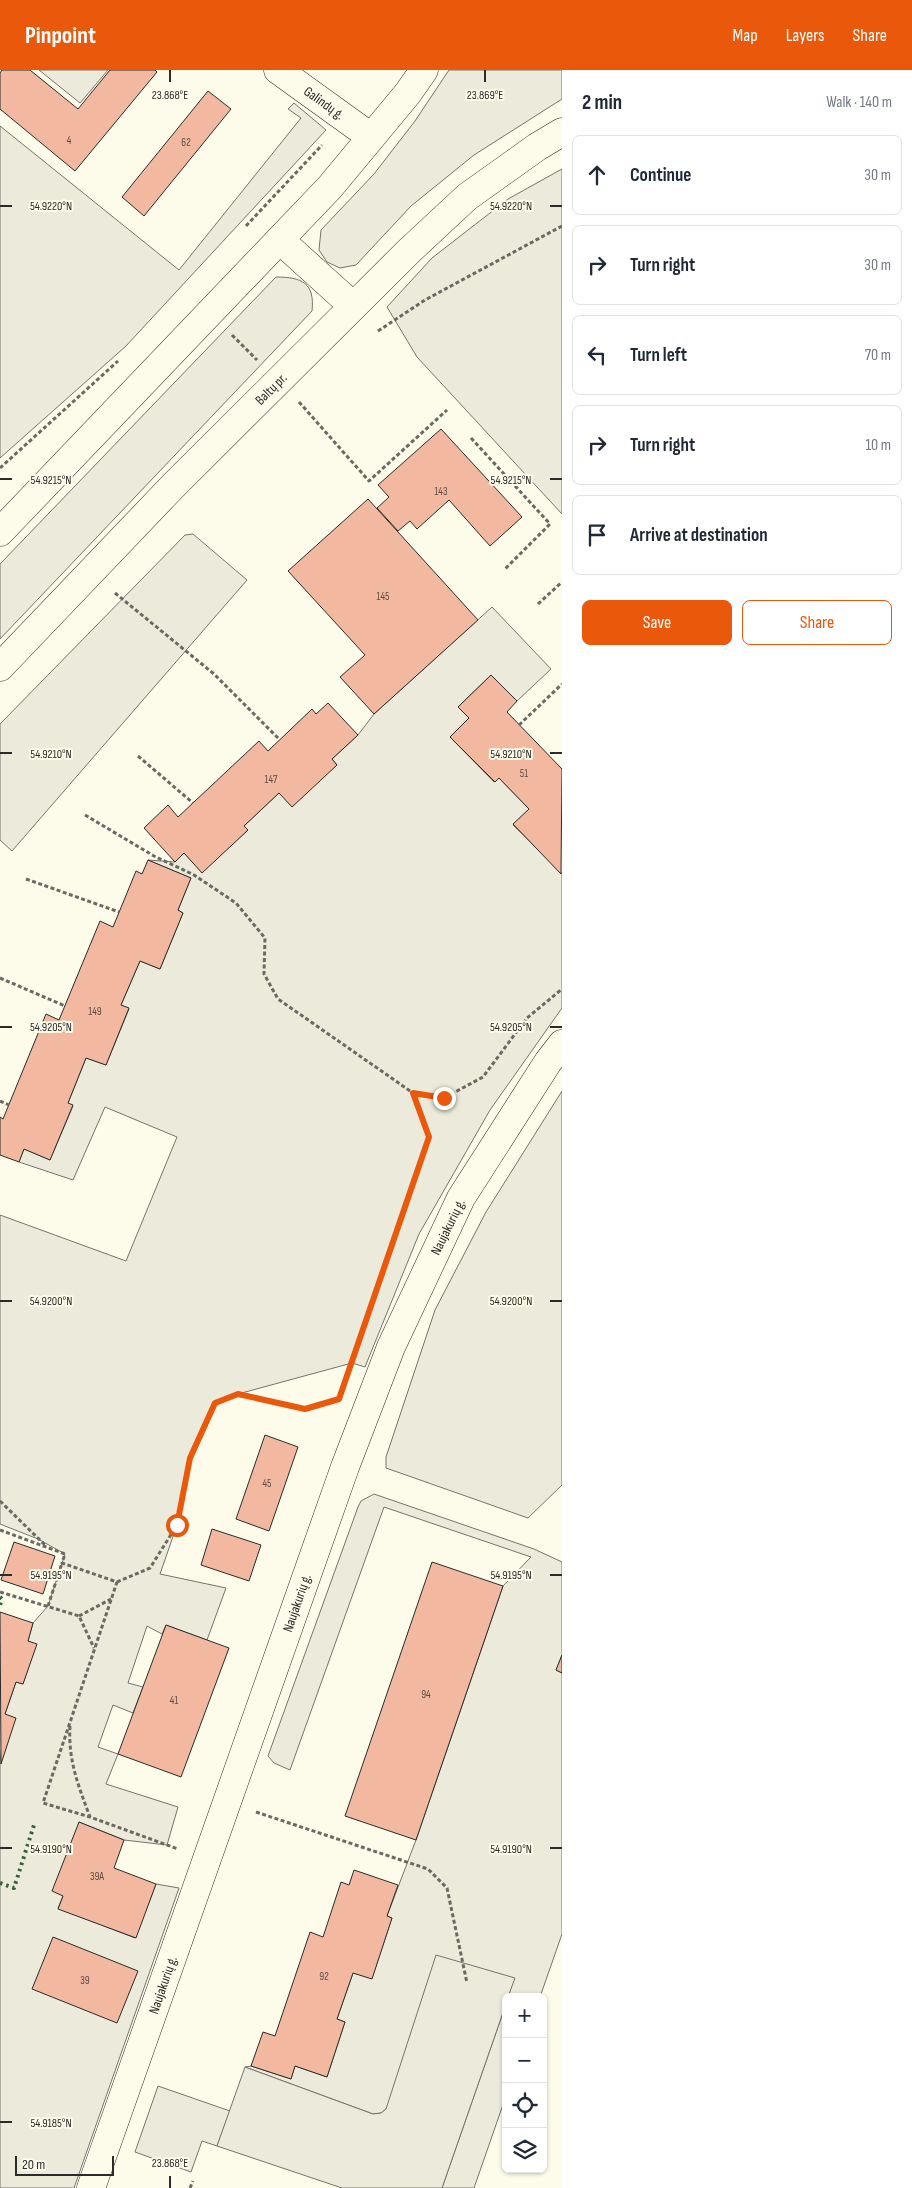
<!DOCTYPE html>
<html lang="en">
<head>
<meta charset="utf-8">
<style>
	body { margin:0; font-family:"Sofia Sans Condensed",sans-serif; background:#f2f2f3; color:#1f2937 }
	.controls { position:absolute; right:15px; bottom:15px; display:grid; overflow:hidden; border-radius:8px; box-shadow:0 1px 4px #0004 }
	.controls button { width:45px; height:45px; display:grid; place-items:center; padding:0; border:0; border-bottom:1px solid #e0e1e3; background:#fff; color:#1f2937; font:25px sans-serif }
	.scale { position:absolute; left:15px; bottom:12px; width:99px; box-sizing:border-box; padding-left:5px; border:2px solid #2b2b2b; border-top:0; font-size:14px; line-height:18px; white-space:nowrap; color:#2b2b2b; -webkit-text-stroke:4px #fdfbea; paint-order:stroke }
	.stop { position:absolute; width:15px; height:15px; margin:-11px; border:4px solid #ea580c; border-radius:50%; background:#fff }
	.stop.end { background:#ea580c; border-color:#fff; box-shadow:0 1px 5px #0008 }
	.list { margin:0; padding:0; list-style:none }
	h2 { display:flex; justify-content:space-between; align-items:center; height:65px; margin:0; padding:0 20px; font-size:21px }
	h2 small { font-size:16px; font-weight:400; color:#747a83 }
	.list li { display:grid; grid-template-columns:32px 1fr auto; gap:15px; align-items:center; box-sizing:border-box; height:80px; margin:0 10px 10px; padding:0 10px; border:1px solid #e0e1e3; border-radius:8px }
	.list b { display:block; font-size:19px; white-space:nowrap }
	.list em { font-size:16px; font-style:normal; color:#747a83 }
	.actions { display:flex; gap:10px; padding:15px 20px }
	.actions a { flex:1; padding:11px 0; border:1px solid #ea580c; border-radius:8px; text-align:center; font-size:18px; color:#ea580c }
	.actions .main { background:#ea580c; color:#fff }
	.icon { flex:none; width:28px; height:28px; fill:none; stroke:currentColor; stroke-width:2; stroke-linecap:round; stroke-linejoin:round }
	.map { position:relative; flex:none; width:562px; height:2118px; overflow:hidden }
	header { display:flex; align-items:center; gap:30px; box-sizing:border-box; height:70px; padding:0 25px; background:#ea580c; color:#fff }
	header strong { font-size:24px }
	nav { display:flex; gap:28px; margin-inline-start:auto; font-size:18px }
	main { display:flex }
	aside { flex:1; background:#fff }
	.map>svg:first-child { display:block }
</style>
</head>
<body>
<header>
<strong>Pinpoint</strong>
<nav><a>Map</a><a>Layers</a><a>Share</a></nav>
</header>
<main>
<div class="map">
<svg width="562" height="2118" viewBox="0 0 562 2118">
	<rect width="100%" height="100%" fill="#fdfbea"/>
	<!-- green -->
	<g fill="#ecebdb" stroke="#74746e">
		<path d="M 449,0 L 562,0 L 562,29 L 474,85 L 411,136 L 356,195 L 340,198 L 327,192 L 319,180 L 321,160 L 374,104 L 415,51 Z"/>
		<path d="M 294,33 L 326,60 L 126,276 L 0,388 L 0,56 L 179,200 L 301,48 L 288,39 Z"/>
		<path d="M 562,99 L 562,444 L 417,287 L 387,237 L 432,188 L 508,129 Z"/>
		<path d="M 276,207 C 302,207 315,213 312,241 L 0,569 L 0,494 Z"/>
		<path d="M 193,464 L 247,510 L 12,781 L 0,770 L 0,654 L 185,465 Z"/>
		<path d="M 492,537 L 551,599 L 517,631 L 491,605 L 458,637 L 469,648 L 450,667 L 494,712 L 499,708 L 529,739 L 513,755 L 562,803 L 562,938 L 490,1040 L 419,1164 L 365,1297 L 352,1293 L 238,1324 L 215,1333 L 191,1388 L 177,1455 L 160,1504 L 226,1518 L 207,1570 L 166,1555 L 162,1564 L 147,1556 L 128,1613 L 143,1617 L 133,1643 L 113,1635 L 98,1677 L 118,1684 L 106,1714 L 178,1737 L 167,1775 L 124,1770 L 79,1752 L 63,1826 L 58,1838 L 135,1868 L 156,1814 L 179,1818 L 74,2118 L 0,2118 L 0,1693 L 5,1644 L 16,1612 L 23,1614 L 36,1575 L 28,1571 L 33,1553 L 48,1536 L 65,1484 L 38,1469 L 0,1454 L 0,1145 L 126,1191 L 177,1067 L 105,1037 L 73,1110 L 19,1092 L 24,1079 L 50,1090 L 73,1036 L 68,1033 L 86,988 L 106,995 L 129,939 L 121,935 L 140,891 L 160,899 L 183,843 L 178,840 L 191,808 L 148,790 L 175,792 L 184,783 L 202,802 L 248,760 L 244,756 L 279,723 L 337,695 L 332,689 L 358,665 L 374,644 Z"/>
		<path d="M 562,1021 L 562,1415 L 528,1448 L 386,1398 L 386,1387 L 435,1240 L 486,1142 Z"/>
		<path d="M 374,1424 L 534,1479 L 562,1492 L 562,1585 L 556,1600 L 562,1603 L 562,1864 L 540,1927 L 508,1927 L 514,1908 L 386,2039 L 381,2043 L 373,2044 L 245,1997 L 251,1996 L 291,2009 L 295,1996 L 327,2007 L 345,1952 L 337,1949 L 353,1903 L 372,1908 L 392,1848 L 387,1846 L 416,1770 L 503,1516 L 531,1487 L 384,1437 L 290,1700 L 274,1693 L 268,1686 L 358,1437 L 361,1431 Z"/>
		<path d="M 506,1934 L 506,2026 L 474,2118 L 442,2118 Z"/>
		<path d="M 158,2016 L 230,2041 L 217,2076 L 202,2071 L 191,2102 L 135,2082 Z"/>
	</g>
	<!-- parking -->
	<g fill="#eceadb" stroke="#74746e">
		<path d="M 39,0 L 108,0 L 80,33 Z"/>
		<path d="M 436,1885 L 515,1908 L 508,1927 L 506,1927 L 506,1934 L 442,2118 L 342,2118 L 217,2076 L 245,1997 L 373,2044 L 381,2043 L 386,2039 Z"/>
	</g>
	<!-- building -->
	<g fill="#f2b8a0" stroke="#2b2b2b">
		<path d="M 2,0 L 30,0 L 78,39 L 110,0 L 155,0 L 157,2 L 75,101 L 0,39 L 0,3 Z"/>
		<path d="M 208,21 L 231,39 L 144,146 L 122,127 Z"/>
		<path d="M 441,359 L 522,447 L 490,476 L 449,430 L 417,459 L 410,451 L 398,461 L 377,438 L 389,427 L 378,415 Z"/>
		<path d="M 368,429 L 478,550 L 374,644 L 340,607 L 365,585 L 288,501 Z"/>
		<path d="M 491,605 L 517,631 L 507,642 L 562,699 L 561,804 L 513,754 L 529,739 L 499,708 L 495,712 L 450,667 L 469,648 L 458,637 Z"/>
		<path d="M 328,633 L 358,665 L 332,689 L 337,695 L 292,737 L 279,723 L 244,756 L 248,760 L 202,803 L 184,783 L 175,792 L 144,758 L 168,735 L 178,747 L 259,671 L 268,681 L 312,639 L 316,644 Z"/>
		<path d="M 148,790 L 191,808 L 178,840 L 183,843 L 160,899 L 140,891 L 121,935 L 129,938 L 106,995 L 86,988 L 68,1033 L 73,1035 L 50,1090 L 24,1079 L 19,1092 L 0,1085 L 0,1047 L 3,1049 L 46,944 L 59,950 L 100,851 L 113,857 L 136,801 L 142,804 Z"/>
		<path d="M 265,1365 L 298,1377 L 269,1461 L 236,1449 Z"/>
		<path d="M 212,1459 L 261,1475 L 249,1511 L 201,1495 Z"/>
		<path d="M 14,1472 L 55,1486 L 43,1524 L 1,1510 Z"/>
		<path d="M 432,1492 L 503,1516 L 416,1770 L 345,1746 Z"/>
		<path d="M 0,1542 L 33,1553 L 28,1571 L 37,1574 L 23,1614 L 16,1612 L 5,1644 L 16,1648 L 1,1694 Z"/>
		<path d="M 166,1555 L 229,1578 L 181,1707 L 118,1684 Z"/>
		<path d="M 562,1585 L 562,1603 L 556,1600 Z"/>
		<path d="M 79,1752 L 124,1770 L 114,1798 L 156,1814 L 136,1868 L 58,1839 L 63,1826 L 52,1821 Z"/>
		<path d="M 354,1800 L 398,1815 L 387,1846 L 392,1848 L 372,1909 L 353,1903 L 337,1949 L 345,1952 L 327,2007 L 295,1996 L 291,2009 L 251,1996 L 263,1962 L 275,1966 L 310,1862 L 323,1867 L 341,1812 L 349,1815 Z"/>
		<path d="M 53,1867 L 138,1901 L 117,1953 L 32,1919 Z"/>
	</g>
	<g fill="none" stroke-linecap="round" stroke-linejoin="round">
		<!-- minor casing -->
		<g stroke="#2b2b2b" stroke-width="29">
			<g id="minor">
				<path d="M 278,0 L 371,67"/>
				<path d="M 91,2118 L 345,1397 L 391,1277 L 461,1128 L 548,992 L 562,974"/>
			</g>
		</g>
		<!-- tertiary casing -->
		<g stroke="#2b2b2b" stroke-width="29">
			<g id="tertiary">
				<path d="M 280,170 L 353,236"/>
				<path d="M 0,462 L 330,117 L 408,23 L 424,0"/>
				<path d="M 0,597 L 173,416 L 410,180 L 467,127 L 537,77 L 562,62"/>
			</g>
		</g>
		<!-- path -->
		<g stroke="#6a6964" stroke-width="3" stroke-dasharray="4 2.5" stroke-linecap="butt">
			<path d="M 246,156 L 322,75"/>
			<path d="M 378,261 L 425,230 L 562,156"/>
			<path d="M 232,265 L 257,290"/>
			<path d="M 299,332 L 369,411 L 447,340"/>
			<path d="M 471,368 L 550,454 L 505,499"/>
			<path d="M 0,398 L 118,291"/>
			<path d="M 115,523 L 214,604 L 280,670"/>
			<path d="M 538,534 L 562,512"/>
			<path d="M 519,655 L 562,614"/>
			<path d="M 138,686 L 193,733"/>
			<path d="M 85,745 L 154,786 L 194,805 L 236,833 L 265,868 L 264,904 L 278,929 L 413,1023 L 429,1067 L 365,1254"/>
			<path d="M 26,809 L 119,842"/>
			<path d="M 0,908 L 65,936"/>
			<path d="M 413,1023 L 444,1028 L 483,1007 L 527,948 L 562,919"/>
			<path d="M 0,1031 L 9,1035"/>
			<path d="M 0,1431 L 46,1476"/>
			<path d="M 0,1460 L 65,1484 L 62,1493 L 117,1512 L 43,1733 L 90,1747 L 178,1779"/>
			<path d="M 117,1512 L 150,1498 L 177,1455 L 191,1388 L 215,1333 L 238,1324 L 305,1339 L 337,1329"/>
			<path d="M 0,1522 L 79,1546 L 94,1578"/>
			<path d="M 48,1536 L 62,1493"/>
			<path d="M 79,1546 L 111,1529"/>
			<path d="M 70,1656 C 68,1690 78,1715 90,1747"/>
			<path d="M 256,1742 L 428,1799 L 447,1818 L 467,1913"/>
			<path d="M 190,2118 L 193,2111"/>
		</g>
		<!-- minor -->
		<use href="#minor" stroke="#fdfbea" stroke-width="28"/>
		<!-- tertiary -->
		<use href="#tertiary" stroke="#fdfbea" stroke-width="28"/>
		<!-- hedge -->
		<g stroke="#34623c" stroke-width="4" stroke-dasharray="2.5 4" stroke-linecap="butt">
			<path d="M 0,1527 L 2,1529 L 0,1535"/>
			<path d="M 0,1813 L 14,1818 L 34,1755"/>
		</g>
	</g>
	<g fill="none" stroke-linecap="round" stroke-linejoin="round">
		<!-- route -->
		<path stroke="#ea580c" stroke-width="6" d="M 177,1455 L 190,1388 L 215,1333 L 238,1324 L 305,1339 L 339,1329 L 429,1067 L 413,1023 L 444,1028"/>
	</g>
	<!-- ticks -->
	<path fill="none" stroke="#2b2b2b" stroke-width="2" d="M 170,0 L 170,12M 485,0 L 485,12M 0,136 L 12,136M 550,136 L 562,136M 0,409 L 12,409M 550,409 L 562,409M 0,683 L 12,683M 550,683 L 562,683M 0,957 L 12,957M 550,957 L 562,957M 0,1231 L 12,1231M 550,1231 L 562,1231M 0,1505 L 12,1505M 550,1505 L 562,1505M 0,1778 L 12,1778M 550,1778 L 562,1778M 0,2052 L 12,2052M 170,2106 L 170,2118"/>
	<g text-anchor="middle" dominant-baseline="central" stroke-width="4" stroke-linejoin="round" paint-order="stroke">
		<!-- number labels -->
		<g font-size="11" fill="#5d4e48">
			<text x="69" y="70">4</text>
			<text x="186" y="72">62</text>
			<text x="441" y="421">143</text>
			<text x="383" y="526">145</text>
			<text x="524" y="703">51</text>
			<text x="271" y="709">147</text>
			<text x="95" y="941">149</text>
			<text x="267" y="1413">45</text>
			<text x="426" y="1624">94</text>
			<text x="174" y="1630">41</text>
			<text x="97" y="1806">39A</text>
			<text x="324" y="1906">92</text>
			<text x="85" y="1910">39</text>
		</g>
		<!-- street labels -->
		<g font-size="14" fill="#2b2b2b" stroke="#fdfbea">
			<text transform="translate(324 33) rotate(36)">Galindų g.</text>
			<text transform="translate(271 319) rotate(-45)">Baltų pr.</text>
			<text transform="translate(448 1157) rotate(-64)">Naujakurių g.</text>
			<text transform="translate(297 1533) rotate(-71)">Naujakurių g.</text>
			<text transform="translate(163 1915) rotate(-71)">Naujakurių g.</text>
		</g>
	</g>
	<g font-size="12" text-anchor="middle" fill="#2b2b2b" stroke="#fdfbea" stroke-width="4" stroke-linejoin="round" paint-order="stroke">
		<text x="170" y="29">23.868°E</text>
		<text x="485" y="29">23.869°E</text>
		<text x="51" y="140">54.9220°N</text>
		<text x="511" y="140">54.9220°N</text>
		<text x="51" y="414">54.9215°N</text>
		<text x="511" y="414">54.9215°N</text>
		<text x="51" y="688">54.9210°N</text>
		<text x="511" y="688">54.9210°N</text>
		<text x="51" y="961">54.9205°N</text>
		<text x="511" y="961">54.9205°N</text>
		<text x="51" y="1235">54.9200°N</text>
		<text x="511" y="1235">54.9200°N</text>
		<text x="51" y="1509">54.9195°N</text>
		<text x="511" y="1509">54.9195°N</text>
		<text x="51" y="1783">54.9190°N</text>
		<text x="511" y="1783">54.9190°N</text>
		<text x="51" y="2057">54.9185°N</text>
		<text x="170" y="2097">23.868°E</text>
	</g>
</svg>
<div class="controls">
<button>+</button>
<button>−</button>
<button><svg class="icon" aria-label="locate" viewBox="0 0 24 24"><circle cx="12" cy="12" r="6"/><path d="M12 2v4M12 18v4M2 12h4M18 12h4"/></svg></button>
<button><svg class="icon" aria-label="layers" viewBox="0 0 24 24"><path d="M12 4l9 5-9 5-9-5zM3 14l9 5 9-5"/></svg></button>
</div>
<div class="scale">20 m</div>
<div class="stop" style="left:177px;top:1455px"></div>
<div class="stop end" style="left:444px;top:1028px"></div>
</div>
<aside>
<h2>2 min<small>Walk · 140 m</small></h2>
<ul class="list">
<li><svg class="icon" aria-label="ahead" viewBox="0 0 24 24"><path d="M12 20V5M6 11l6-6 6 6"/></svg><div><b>Continue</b></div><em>30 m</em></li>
<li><svg class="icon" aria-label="right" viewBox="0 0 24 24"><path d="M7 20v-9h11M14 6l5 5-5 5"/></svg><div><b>Turn right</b></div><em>30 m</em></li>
<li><svg class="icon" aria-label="left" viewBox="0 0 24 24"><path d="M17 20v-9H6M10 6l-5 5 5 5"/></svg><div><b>Turn left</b></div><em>70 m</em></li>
<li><svg class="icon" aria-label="right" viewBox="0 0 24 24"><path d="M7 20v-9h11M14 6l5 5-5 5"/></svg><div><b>Turn right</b></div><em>10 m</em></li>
<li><svg class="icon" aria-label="arrive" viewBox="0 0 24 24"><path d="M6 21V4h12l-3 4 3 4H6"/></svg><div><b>Arrive at destination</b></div></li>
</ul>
<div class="actions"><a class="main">Save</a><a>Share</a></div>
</aside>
</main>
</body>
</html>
